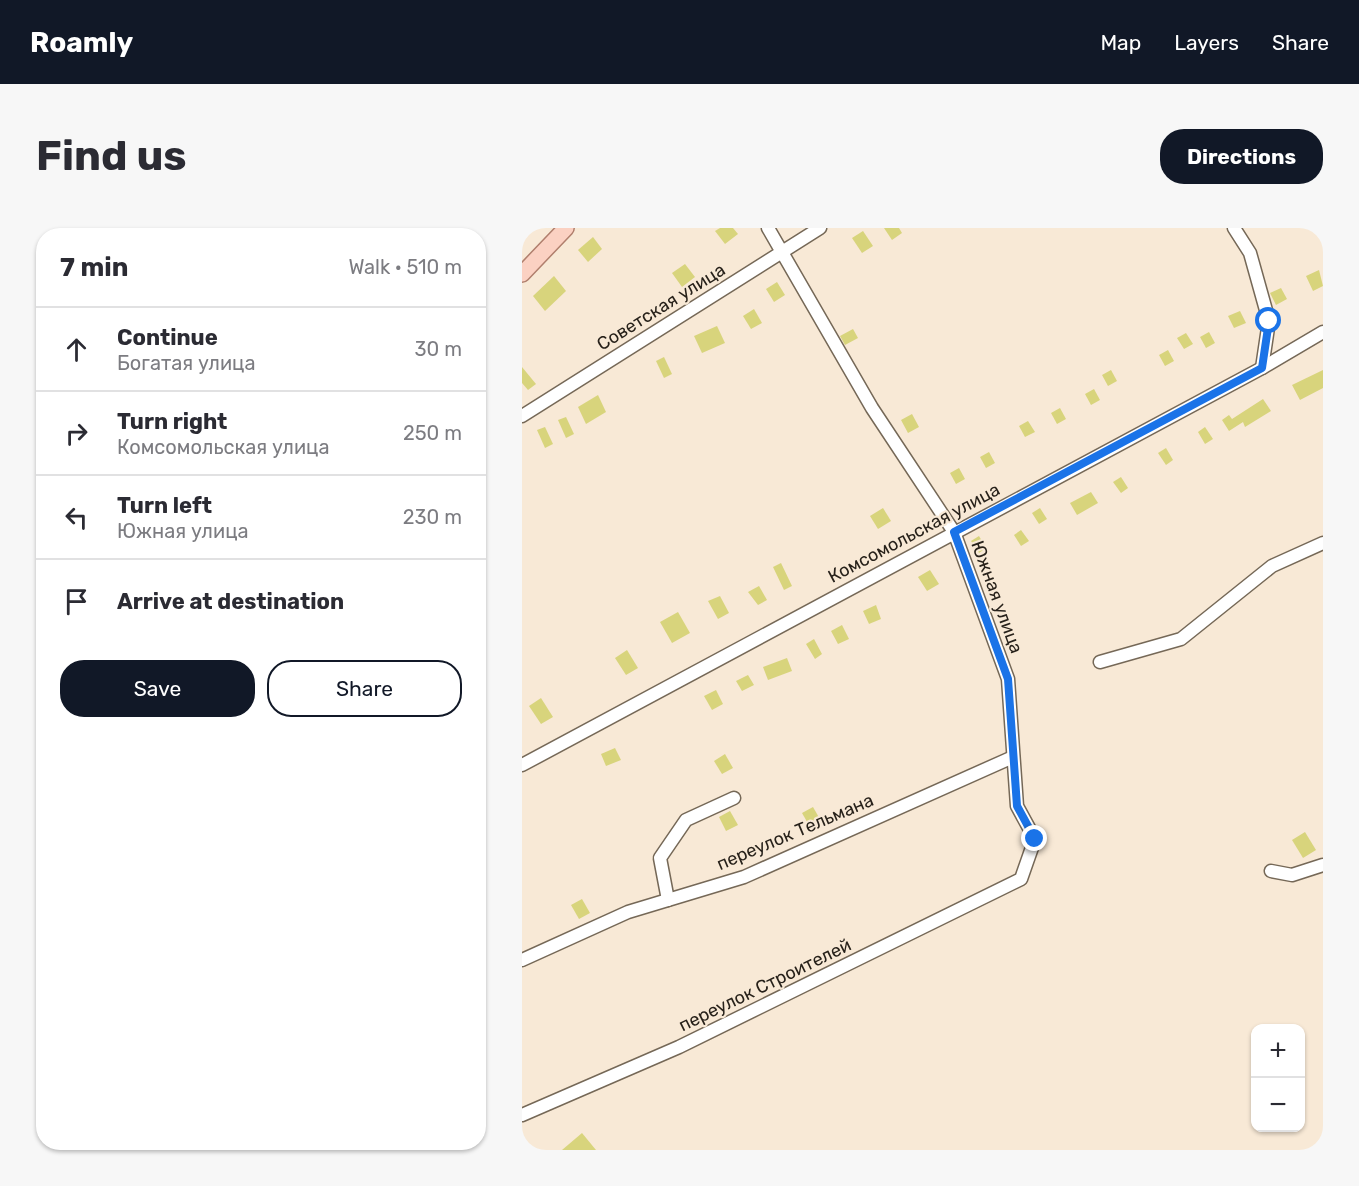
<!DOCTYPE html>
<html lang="en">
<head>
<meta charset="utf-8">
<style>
	body { margin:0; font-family:Rubik,sans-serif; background:#f7f7f7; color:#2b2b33 }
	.controls { position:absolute; right:18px; bottom:18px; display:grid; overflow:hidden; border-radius:12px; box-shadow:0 2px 4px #0004 }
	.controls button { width:54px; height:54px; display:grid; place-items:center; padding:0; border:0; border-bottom:2px solid #e1e1e2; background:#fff; color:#2b2b33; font:30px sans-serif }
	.stop { position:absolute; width:18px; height:18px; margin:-14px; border:4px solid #1a73e8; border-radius:50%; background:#fff }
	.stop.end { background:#1a73e8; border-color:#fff; box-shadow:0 2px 6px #0008 }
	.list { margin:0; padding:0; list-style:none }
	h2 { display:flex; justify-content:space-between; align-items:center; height:78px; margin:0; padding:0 24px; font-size:26px }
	h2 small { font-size:20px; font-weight:400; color:#7c7c81 }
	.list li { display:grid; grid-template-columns:39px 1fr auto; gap:18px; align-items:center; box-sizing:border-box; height:84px; padding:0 24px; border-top:2px solid #e1e1e2 }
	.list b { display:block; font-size:22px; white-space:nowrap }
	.list p { margin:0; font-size:20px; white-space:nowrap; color:#7c7c81 }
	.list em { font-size:20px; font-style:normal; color:#7c7c81 }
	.actions { display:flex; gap:12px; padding:18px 24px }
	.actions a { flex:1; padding:14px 0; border:2px solid #111827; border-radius:24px; text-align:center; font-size:21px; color:#111827 }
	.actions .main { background:#111827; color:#fff }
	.icon { flex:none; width:33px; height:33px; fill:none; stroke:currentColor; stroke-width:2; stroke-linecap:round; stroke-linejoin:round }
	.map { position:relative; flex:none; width:801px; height:922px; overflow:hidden; border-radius:24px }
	header { display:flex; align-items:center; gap:36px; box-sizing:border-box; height:84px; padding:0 30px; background:#111827; color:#fff }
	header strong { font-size:28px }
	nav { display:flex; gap:33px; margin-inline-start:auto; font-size:21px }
	.intro { display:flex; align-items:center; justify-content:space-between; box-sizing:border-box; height:144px; padding:0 36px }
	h1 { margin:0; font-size:42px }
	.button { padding:15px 27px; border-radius:24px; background:#111827; color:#fff; font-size:21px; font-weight:700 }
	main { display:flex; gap:36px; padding:0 36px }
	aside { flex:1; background:#fff; border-radius:24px; box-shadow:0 2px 4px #0004 }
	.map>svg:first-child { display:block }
</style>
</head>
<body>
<header>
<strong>Roamly</strong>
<nav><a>Map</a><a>Layers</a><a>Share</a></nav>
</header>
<div class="intro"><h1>Find us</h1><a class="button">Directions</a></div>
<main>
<aside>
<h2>7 min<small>Walk · 510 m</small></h2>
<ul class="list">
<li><svg class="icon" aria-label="ahead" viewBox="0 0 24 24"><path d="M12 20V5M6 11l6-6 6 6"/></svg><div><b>Continue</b><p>Богатая улица</p></div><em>30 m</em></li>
<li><svg class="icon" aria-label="right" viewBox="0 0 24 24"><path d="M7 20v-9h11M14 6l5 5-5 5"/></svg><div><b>Turn right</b><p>Комсомольская улица</p></div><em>250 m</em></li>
<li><svg class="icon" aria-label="left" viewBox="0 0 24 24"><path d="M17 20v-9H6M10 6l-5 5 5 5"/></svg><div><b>Turn left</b><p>Южная улица</p></div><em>230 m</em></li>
<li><svg class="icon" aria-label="arrive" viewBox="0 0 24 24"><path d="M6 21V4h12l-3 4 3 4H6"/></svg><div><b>Arrive at destination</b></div></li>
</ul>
<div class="actions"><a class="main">Save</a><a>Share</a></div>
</aside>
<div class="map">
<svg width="801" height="922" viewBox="0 0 801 922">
	<rect width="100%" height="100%" fill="#f8e9d6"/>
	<!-- building -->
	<g fill="#d8d47c">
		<path d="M 198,0 L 211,0 L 216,6 L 203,16 L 193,3 Z"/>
		<path d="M 362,0 L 377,0 L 380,5 L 370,12 Z"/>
		<path d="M 341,3 L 351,18 L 340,25 L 330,10 Z"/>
		<path d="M 71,9 L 80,21 L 66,34 L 56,22 Z"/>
		<path d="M 163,36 L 173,49 L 160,59 L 150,45 Z"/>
		<path d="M 797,42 L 801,58 L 791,63 L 784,48 Z"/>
		<path d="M 32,48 L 44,63 L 23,83 L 11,68 Z"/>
		<path d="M 255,54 L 263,67 L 252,74 L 244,61 Z"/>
		<path d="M 759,60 L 765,71 L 754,77 L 748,65 Z"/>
		<path d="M 232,81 L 240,95 L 229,101 L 221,88 Z"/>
		<path d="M 718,83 L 724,95 L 712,100 L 706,88 Z"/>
		<path d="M 195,98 L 203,115 L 180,125 L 172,108 Z"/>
		<path d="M 331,101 L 336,110 L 323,117 L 318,108 Z"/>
		<path d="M 687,104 L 693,115 L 684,120 L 678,109 Z"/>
		<path d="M 664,105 L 671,116 L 662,121 L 655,110 Z"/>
		<path d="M 646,122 L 652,133 L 643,138 L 637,127 Z"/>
		<path d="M 142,129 L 150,146 L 142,150 L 134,133 Z"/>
		<path d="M 0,139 L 14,156 L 6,162 L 0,155 Z"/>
		<path d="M 589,142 L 595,153 L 586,158 L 580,147 Z"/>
		<path d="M 801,142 L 801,160 L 778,172 L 770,157 Z"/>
		<path d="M 572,161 L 578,172 L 569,177 L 563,166 Z"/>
		<path d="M 76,167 L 84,184 L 64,196 L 56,179 Z"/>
		<path d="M 741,171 L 749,183 L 723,199 L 721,194 L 707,203 L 700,192 L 707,187 L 710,191 Z"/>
		<path d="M 538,180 L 544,191 L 535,196 L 529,185 Z"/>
		<path d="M 390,186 L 397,199 L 386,205 L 379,192 Z"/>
		<path d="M 44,189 L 52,206 L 44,210 L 36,192 Z"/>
		<path d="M 506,193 L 513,204 L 503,209 L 497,198 Z"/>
		<path d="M 23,199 L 31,216 L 23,220 L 15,202 Z"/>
		<path d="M 683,199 L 691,211 L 683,216 L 676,204 Z"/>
		<path d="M 644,220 L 651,232 L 644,237 L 636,225 Z"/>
		<path d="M 467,224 L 473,235 L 464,240 L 458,229 Z"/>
		<path d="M 437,240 L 443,251 L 434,256 L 428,245 Z"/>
		<path d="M 599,249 L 606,260 L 599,265 L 591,254 Z"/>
		<path d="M 569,264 L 576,275 L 555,287 L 548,275 Z"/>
		<path d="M 361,280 L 369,293 L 356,301 L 348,288 Z"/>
		<path d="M 518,280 L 525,291 L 517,296 L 510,285 Z"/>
		<path d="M 499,302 L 507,313 L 499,318 L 492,307 Z"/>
		<path d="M 457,308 L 464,320 L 457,325 L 449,313 Z"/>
		<path d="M 259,335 L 270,358 L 262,362 L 251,339 Z"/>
		<path d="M 408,342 L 417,356 L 405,363 L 396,349 Z"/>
		<path d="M 237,358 L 245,372 L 236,377 L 226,364 Z"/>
		<path d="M 198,368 L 207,385 L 196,391 L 186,373 Z"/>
		<path d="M 354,377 L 359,391 L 347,396 L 341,383 Z"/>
		<path d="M 156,384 L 168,405 L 150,415 L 138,394 Z"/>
		<path d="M 320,397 L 327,411 L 316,416 L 309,403 Z"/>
		<path d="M 292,411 L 300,426 L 293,431 L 284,416 Z"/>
		<path d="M 105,422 L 116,440 L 104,447 L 93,430 Z"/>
		<path d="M 265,430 L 270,443 L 246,452 L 241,439 Z"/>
		<path d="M 226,447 L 232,457 L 220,463 L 214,453 Z"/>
		<path d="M 194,462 L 201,476 L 190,482 L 182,468 Z"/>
		<path d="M 19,470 L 31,489 L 19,496 L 7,478 Z"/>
		<path d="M 93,520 L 99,532 L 84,538 L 79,526 Z"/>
		<path d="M 203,526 L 211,540 L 200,546 L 192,533 Z"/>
		<path d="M 291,579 L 299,593 L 288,599 L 280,585 Z"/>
		<path d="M 208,583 L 216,597 L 204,603 L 197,589 Z"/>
		<path d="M 783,604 L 794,622 L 781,630 L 770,612 Z"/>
		<path d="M 60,671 L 68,685 L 57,691 L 49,677 Z"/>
		<path d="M 60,905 L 74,922 L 40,922 Z"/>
	</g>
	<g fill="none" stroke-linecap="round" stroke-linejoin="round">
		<!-- minor casing -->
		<g stroke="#756857" stroke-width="15">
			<g id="minor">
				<path d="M 712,0 L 728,25 L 747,93 L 740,140"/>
				<path d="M 0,188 L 298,0"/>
				<path d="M 578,434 L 659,411 L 750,338 L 801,315"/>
				<path d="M 0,537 L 740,140 L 801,104"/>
				<path d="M 749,643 L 770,647 L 801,637"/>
				<path d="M 146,672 L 138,630 L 164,592 L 212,570"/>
				<path d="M 0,732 L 106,684 L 222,649 L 491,529"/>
				<path d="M 0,887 L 157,819 L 499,651 L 513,611 L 495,578 L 486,451 L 432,304 L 350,180 L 246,0"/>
			</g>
		</g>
		<!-- major casing -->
		<g stroke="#b07f6d" stroke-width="18">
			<path id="major" d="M 0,46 L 44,0"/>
		</g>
		<!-- minor -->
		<use href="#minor" stroke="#fff" stroke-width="12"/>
		<!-- major -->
		<use href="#major" stroke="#fbd1c2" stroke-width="15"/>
	</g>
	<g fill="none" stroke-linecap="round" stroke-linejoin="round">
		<!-- route -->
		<path stroke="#1a73e8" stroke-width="8" d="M 513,611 L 495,578 L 486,451 L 432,304 L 740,140 L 747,93"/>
	</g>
	<g text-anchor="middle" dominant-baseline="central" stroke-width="4.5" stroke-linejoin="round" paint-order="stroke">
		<!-- street labels -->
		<g font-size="18" fill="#27211a" stroke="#f8e9d6">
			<text transform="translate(139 79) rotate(-32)">Советская улица</text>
			<text transform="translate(392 305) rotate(-28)">Комсомольская улица</text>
			<text transform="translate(475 369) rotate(70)">Южная улица</text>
			<text transform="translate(273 604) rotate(-23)">переулок Тельмана</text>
			<text transform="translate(243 757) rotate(-26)">переулок Строителей</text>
		</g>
	</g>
</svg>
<div class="controls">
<button>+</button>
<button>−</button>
</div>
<div class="stop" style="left:747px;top:93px"></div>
<div class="stop end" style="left:513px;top:611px"></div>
</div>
</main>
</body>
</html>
